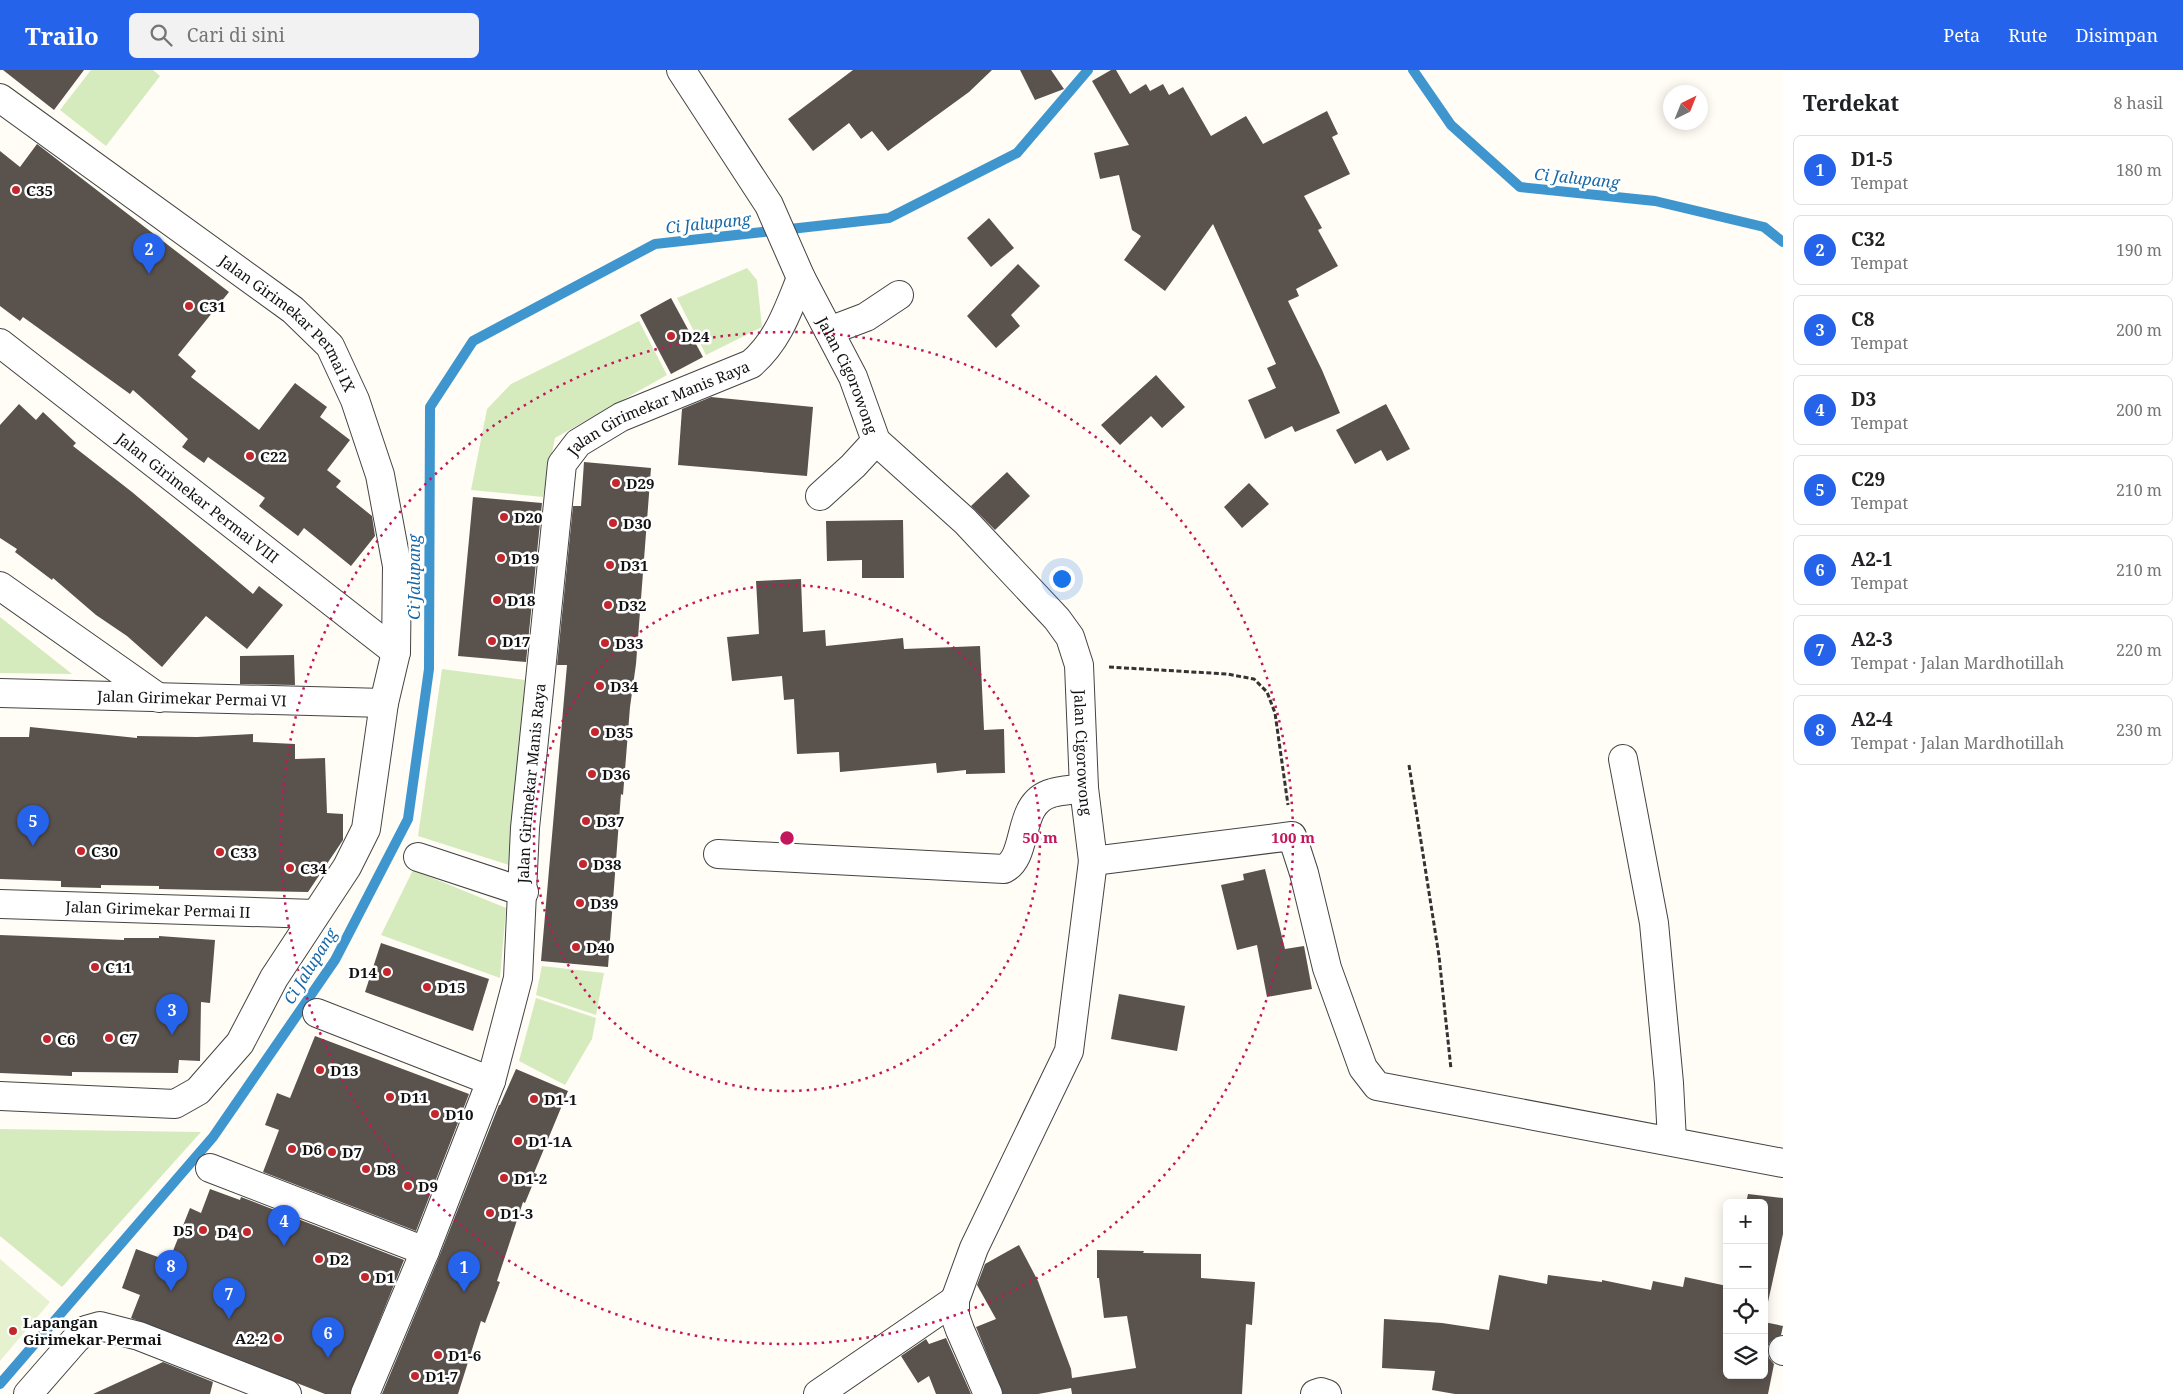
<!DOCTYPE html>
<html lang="id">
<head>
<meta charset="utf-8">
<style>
	body { margin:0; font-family:"Noto Serif",serif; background:#f2f2f2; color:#202124 }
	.controls { position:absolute; right:15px; bottom:15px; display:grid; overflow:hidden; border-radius:8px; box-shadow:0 2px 12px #0003 }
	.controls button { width:45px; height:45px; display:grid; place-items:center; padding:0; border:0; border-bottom:1px solid #e0e0e0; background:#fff; color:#202124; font:25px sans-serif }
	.compass { position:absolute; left:1663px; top:15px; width:45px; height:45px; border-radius:50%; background:#fff; box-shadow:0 2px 12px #0003; rotate:43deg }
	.you { position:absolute; left:1061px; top:508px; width:18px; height:18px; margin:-12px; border:4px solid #fff; border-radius:50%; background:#1a73e8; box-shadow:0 0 0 8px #1a73e833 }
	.badge { display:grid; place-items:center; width:32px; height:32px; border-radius:50%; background:#2563eb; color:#fff; font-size:16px; font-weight:700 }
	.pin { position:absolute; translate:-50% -41px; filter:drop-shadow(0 1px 2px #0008) }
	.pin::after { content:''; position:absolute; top:26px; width:18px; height:15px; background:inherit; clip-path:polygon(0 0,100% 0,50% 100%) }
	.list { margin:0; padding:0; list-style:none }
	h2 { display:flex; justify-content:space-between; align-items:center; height:65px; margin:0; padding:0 20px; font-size:21px }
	h2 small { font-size:16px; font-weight:400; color:#757577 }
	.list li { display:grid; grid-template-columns:32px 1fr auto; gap:15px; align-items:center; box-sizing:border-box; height:70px; margin:0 10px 10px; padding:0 10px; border:1px solid #e0e0e0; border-radius:8px }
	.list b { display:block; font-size:19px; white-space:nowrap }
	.list p { margin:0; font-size:16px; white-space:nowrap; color:#757577 }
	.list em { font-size:16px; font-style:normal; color:#757577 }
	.icon { flex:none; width:28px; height:28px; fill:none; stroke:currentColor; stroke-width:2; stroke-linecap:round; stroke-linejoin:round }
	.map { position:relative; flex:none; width:1783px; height:1324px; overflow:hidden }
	header { display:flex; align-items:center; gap:30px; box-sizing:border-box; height:70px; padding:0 25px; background:#2563eb; color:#fff }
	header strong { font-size:24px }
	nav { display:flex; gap:28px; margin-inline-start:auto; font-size:18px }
	.search { width:350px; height:45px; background:#f2f2f2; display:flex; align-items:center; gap:12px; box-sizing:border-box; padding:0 18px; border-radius:8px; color:#757577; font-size:19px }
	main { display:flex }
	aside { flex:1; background:#fff }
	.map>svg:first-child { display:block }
</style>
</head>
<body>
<header>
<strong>Trailo</strong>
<div class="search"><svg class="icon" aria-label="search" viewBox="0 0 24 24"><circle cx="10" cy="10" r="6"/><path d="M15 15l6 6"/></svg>Cari di sini</div>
<nav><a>Peta</a><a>Rute</a><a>Disimpan</a></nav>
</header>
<main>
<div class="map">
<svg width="1783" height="1324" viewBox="0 0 1783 1324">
	<rect width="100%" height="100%" fill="#fffdf5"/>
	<!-- green -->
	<g fill="#d5ebbd">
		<path d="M 91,0 L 153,0 L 160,6 L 106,76 L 60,40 Z"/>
		<path d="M 747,198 L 757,210 L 762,257 L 706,285 L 677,228 Z"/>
		<path d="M 639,251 L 667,305 L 555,368 L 543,427 L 471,420 L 487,339 L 511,314 Z"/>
		<path d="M 0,547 L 72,604 L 0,603 Z"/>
		<path d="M 442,599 L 525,610 L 509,795 L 418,766 Z"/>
		<path d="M 413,800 L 506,838 L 500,908 L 381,865 Z"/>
		<path d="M 542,896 L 604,903 L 596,945 L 536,925 Z"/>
		<path d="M 536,928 L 596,948 L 592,969 L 565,1015 L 519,991 Z"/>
		<path d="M 0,1059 L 201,1062 L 62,1217 L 0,1166 Z"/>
	</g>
	<!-- pitch -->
	<path fill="#e6f2cf" d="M 0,1189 L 50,1232 L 0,1291 Z"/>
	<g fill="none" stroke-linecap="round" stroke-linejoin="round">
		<!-- stream -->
		<g stroke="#3f96cf" stroke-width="10">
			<path d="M 1413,0 L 1451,55 L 1520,117 L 1655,131 L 1764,157 L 1783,172"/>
			<path d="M 0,1314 L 213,1067 L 335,890 L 408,749 L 429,599 L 430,337 L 473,271 L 655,174 L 889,148 L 1017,83 L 1088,0"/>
		</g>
	</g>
	<!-- building -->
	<g fill="#5a524d">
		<path d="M 3,0 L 84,0 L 54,40 Z"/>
		<path d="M 853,0 L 992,0 L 969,22 L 888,81 L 872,61 L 861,69 L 849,53 L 813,81 L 788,49 Z"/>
		<path d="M 1020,0 L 1051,0 L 1064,19 L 1035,30 Z"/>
		<path d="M 1111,0 L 1116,0 L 1130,24 L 1146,14 L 1150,21 L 1163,14 L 1169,25 L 1183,17 L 1211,66 L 1246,46 L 1263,74 L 1327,41 L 1338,64 L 1332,67 L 1350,104 L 1304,126 L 1322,158 L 1318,160 L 1338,196 L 1296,219 L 1299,226 L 1288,231 L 1322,300 L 1340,343 L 1295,362 L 1292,356 L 1265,369 L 1248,330 L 1276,318 L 1267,298 L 1276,294 L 1213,154 L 1165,221 L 1124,190 L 1141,166 L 1132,160 L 1119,105 L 1100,109 L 1094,83 L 1129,75 L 1092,11 Z"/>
		<path d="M 37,74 L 229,222 L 178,285 L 196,301 L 191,307 L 259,360 L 295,313 L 327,337 L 320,347 L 350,370 L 327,400 L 341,411 L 336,417 L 372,446 L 375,466 L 351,496 L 304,458 L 298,466 L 259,436 L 265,428 L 208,387 L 204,393 L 182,377 L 188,369 L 133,320 L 130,324 L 23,247 L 20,251 L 0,236 L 0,81 L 20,97 Z"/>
		<path d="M 989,148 L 1014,178 L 991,197 L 967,168 Z"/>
		<path d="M 1018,194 L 1040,216 L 1011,245 L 1020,256 L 996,278 L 967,246 Z"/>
		<path d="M 671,228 L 703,287 L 671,304 L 640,245 Z"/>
		<path d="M 1156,305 L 1185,337 L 1162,358 L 1151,346 L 1120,375 L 1101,355 Z"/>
		<path d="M 711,327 L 813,337 L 807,406 L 678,395 L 682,339 Z"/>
		<path d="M 19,334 L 36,350 L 43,342 L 76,373 L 73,376 L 132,422 L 253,524 L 259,516 L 283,535 L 247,579 L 206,546 L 162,597 L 127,566 L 96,545 L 53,508 L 52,510 L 15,482 L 17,479 L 0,468 L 0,355 Z"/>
		<path d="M 1386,334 L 1410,379 L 1387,391 L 1381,380 L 1355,394 L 1336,360 Z"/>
		<path d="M 584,392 L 651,398 L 636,594 L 630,637 L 623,725 L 621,724 L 608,897 L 541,891 L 567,595 L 557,595 L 573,436 L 581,436 Z"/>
		<path d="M 1007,402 L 1030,426 L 995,460 L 971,436 Z"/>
		<path d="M 1249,413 L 1269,434 L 1242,458 L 1224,437 Z"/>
		<path d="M 473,427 L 542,433 L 526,592 L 458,586 Z"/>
		<path d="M 903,450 L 904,508 L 862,508 L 862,490 L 827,491 L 826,451 Z"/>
		<path d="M 801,509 L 803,562 L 825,560 L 826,576 L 903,568 L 904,579 L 980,576 L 984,660 L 1004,659 L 1005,703 L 966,704 L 966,700 L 937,703 L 936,693 L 840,702 L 839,682 L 797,684 L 794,629 L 784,630 L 782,606 L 732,611 L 727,567 L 759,564 L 756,511 Z"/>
		<path d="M 294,585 L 295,615 L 240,614 L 240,586 Z"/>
		<path d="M 30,657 L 137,668 L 137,666 L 197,667 L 253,664 L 253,672 L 295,674 L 295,689 L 325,688 L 327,743 L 343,744 L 343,770 L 308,822 L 159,819 L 159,816 L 101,815 L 101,818 L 61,817 L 61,811 L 0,809 L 0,667 L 29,667 Z"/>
		<path d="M 1265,799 L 1285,879 L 1304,876 L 1312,919 L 1267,927 L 1257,875 L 1237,880 L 1221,815 L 1244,810 L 1243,804 Z"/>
		<path d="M 0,865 L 124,870 L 124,868 L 159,868 L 159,866 L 215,870 L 210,933 L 201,932 L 200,991 L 179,990 L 178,1003 L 72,1002 L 72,1006 L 0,1003 Z"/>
		<path d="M 381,873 L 489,909 L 473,961 L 365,922 Z"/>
		<path d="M 1119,924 L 1185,936 L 1177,981 L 1111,969 Z"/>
		<path d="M 315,966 L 469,1024 L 416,1161 L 263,1102 L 279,1060 L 265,1055 L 277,1023 L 290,1028 Z"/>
		<path d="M 516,999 L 568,1021 L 534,1103 L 537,1104 L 525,1133 L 523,1132 L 497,1211 L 500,1212 L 485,1253 L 481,1251 L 458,1324 L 382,1324 L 439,1187 L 499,1035 L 500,1035 Z"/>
		<path d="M 210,1119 L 240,1130 L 241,1127 L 404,1190 L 350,1324 L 325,1324 L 131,1248 L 140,1225 L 122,1218 L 136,1179 L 169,1191 L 190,1138 L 201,1143 Z"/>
		<path d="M 1748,1124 L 1783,1128 L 1783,1164 L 1764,1250 L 1764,1133 L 1746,1133 Z"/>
		<path d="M 1019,1175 L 1038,1211 L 1071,1299 L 1072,1308 L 1136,1298 L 1127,1246 L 1104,1248 L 1099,1208 L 1097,1208 L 1097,1180 L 1144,1181 L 1143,1183 L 1201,1184 L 1201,1208 L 1255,1212 L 1252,1255 L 1246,1254 L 1242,1324 L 1072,1324 L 1071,1318 L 1038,1324 L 1003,1324 L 976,1257 L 996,1249 L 977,1215 L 985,1194 Z"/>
		<path d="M 1499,1205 L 1547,1214 L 1548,1205 L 1602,1212 L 1602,1210 L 1651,1220 L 1653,1211 L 1683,1217 L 1685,1207 L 1727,1216 L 1727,1305 L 1764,1305 L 1764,1252 L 1783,1256 L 1781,1265 L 1770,1272 L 1767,1280 L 1769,1288 L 1774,1294 L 1768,1324 L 1455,1324 L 1432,1320 L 1435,1301 L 1382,1298 L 1384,1249 L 1442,1253 L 1489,1260 Z"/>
		<path d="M 946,1268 L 971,1324 L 936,1324 L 929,1306 L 918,1313 L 901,1286 L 926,1269 L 929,1274 Z"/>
		<path d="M 163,1292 L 213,1312 L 210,1324 L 93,1324 Z"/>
	</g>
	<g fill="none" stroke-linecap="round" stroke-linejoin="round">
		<!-- minor casing -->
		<g stroke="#444" stroke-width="30">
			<g id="minor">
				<path id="s1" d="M 681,0 L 769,135 L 801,208 L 853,307 L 876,371 L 965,451 L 1057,549 L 1070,567 L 1079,595 L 1084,718 L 1093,791 L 1292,766 L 1304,803 L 1327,898 L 1363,998 L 1377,1016 L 1783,1093"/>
				<path id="s2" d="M 0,28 L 293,240 L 330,276 L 355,330 L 380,405 L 397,496 L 396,582 L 384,633 L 366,759 L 347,797 L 274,908 L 240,973 L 198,1021 L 175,1034 L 0,1026"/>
				<path d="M 829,261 L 866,247 L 899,225"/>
				<path id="s3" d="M 0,273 L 396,582"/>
				<path d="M 820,426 L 853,396 L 876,371"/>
				<path d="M 0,516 L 159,628"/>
				<path id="s4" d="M 0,623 L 384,633"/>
				<path d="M 1623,689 L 1654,853 L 1669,1013 L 1672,1071"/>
				<path d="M 718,784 L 1004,799 C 1030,786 1015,733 1052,723 C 1062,720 1073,720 1084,718"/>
				<path d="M 418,787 L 524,822"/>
				<path id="s5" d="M 0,834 L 315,844"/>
				<path d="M 317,943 L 491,1011"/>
				<path d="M 210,1098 L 425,1181"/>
				<path d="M 1783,1280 L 1783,1281"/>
				<path d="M 28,1324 L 76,1269 L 86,1260 L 100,1256 L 139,1266 L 287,1324"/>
				<path id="s6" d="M 365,1324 L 425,1181 L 491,1011 L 518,908 L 525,758 L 562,394 L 578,373 L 621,347 L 751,294 C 778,271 788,240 801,208"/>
				<path d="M 818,1324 L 955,1230"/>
				<path d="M 988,1324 L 960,1260 L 955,1246 L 955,1230 L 974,1178 L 1069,981 L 1093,791"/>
				<path d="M 1315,1324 L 1321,1322 L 1327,1324"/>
			</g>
		</g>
		<!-- path -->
		<g stroke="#333" stroke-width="3" stroke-dasharray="5 2.5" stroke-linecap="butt">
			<path d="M 1109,597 L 1227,604 L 1254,609 L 1267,622 L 1275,643 L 1288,735"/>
			<path d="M 1409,695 L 1439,886 L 1451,999"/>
		</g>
		<!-- minor -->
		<use href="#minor" stroke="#fff" stroke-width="28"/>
	</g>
	<!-- distance rings -->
	<g fill="none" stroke="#c2185b" stroke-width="2.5" stroke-dasharray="2.5 5">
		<circle cx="787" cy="768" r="253"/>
		<circle cx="787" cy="768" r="506"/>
	</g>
	<!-- markers -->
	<g fill="#c4262e" stroke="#fff" stroke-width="2">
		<circle cx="16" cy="120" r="5"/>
		<circle cx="189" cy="236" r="5"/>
		<circle cx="671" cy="266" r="5"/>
		<circle cx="250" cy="386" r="5"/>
		<circle cx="616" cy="413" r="5"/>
		<circle cx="504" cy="447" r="5"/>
		<circle cx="613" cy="453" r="5"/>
		<circle cx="501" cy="488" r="5"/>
		<circle cx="610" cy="495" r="5"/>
		<circle cx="497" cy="530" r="5"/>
		<circle cx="608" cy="535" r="5"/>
		<circle cx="492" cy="571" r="5"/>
		<circle cx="605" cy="573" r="5"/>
		<circle cx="600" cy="616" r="5"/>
		<circle cx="595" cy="662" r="5"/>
		<circle cx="592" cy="704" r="5"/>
		<circle cx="586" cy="751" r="5"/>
		<circle cx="81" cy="781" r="5"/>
		<circle cx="220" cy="782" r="5"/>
		<circle cx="583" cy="794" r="5"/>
		<circle cx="290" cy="798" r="5"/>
		<circle cx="580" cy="833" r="5"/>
		<circle cx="576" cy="877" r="5"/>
		<circle cx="95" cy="897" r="5"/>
		<circle cx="387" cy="902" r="5"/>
		<circle cx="427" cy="917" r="5"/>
		<circle cx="109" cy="968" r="5"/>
		<circle cx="47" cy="969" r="5"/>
		<circle cx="320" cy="1000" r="5"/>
		<circle cx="390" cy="1027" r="5"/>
		<circle cx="534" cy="1029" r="5"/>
		<circle cx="435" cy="1044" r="5"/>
		<circle cx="518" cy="1071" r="5"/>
		<circle cx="292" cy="1079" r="5"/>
		<circle cx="332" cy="1082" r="5"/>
		<circle cx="366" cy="1099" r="5"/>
		<circle cx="504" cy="1108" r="5"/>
		<circle cx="408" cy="1116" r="5"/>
		<circle cx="490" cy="1143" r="5"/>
		<circle cx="203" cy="1160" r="5"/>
		<circle cx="247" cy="1162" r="5"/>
		<circle cx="319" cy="1189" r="5"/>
		<circle cx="365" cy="1207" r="5"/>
		<circle cx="13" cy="1261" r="5"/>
		<circle cx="278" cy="1268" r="5"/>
		<circle cx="438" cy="1285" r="5"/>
		<circle cx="415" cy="1306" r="5"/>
	</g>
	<g text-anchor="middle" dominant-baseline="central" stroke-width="5" stroke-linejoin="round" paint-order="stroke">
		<!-- poi labels -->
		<g font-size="15" font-weight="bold" fill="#111" stroke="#fff" text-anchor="start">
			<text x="26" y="120">C35</text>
			<text x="199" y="236">C31</text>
			<text x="681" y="266">D24</text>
			<text x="260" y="386">C22</text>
			<text x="626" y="413">D29</text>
			<text x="514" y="447">D20</text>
			<text x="623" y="453">D30</text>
			<text x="511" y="488">D19</text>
			<text x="620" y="495">D31</text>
			<text x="507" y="530">D18</text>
			<text x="618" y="535">D32</text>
			<text x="502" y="571">D17</text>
			<text x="615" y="573">D33</text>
			<text x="610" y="616">D34</text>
			<text x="605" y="662">D35</text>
			<text x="602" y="704">D36</text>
			<text x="596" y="751">D37</text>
			<text x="91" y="781">C30</text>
			<text x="230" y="782">C33</text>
			<text x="593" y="794">D38</text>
			<text x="300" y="798">C34</text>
			<text x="590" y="833">D39</text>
			<text x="586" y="877">D40</text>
			<text x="105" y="897">C11</text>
			<text x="377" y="902" text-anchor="end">D14</text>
			<text x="437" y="917">D15</text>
			<text x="119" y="968">C7</text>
			<text x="57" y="969">C6</text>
			<text x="330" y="1000">D13</text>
			<text x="400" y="1027">D11</text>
			<text x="544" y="1029">D1-1</text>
			<text x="445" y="1044">D10</text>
			<text x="528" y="1071">D1-1A</text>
			<text x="302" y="1079">D6</text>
			<text x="342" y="1082">D7</text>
			<text x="376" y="1099">D8</text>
			<text x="514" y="1108">D1-2</text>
			<text x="418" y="1116">D9</text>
			<text x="500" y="1143">D1-3</text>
			<text x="193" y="1160" text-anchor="end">D5</text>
			<text x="237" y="1162" text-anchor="end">D4</text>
			<text x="329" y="1189">D2</text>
			<text x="375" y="1207">D1</text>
			<text x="23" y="1252">Lapangan<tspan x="23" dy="17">Girimekar Permai</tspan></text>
			<text x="268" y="1268" text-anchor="end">A2-2</text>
			<text x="448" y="1285">D1-6</text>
			<text x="425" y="1306">D1-7</text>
		</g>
		<!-- street labels -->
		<g font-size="15" fill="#111" stroke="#fff">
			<text stroke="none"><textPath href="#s2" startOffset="368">Jalan Girimekar Permai IX</textPath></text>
			<text stroke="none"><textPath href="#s1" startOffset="349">Jalan Cigorowong</textPath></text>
			<text stroke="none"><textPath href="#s6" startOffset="1074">Jalan Girimekar Manis Raya</textPath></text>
			<text stroke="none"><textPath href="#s3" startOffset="251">Jalan Girimekar Permai VIII</textPath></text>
			<text stroke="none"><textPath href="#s4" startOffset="192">Jalan Girimekar Permai VI</textPath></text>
			<text stroke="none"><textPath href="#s1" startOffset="814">Jalan Cigorowong</textPath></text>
			<text stroke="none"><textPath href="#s6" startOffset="639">Jalan Girimekar Manis Raya</textPath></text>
			<text stroke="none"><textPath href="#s5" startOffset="158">Jalan Girimekar Permai II</textPath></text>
		</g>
		<!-- water labels -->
		<g font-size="16" font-style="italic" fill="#1768a6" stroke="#fff">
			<text transform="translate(1577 108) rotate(6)">Ci Jalupang</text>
			<text transform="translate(708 153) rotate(-6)">Ci Jalupang</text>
			<text transform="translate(414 507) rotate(-90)">Ci Jalupang</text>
			<text transform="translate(310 896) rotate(-58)">Ci Jalupang</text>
		</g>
	</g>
	<circle cx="787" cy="768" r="8" fill="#c2185b" stroke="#fff" stroke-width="2.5"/>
	<g font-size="15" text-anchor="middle" font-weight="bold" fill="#c2185b" stroke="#fff" stroke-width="5" stroke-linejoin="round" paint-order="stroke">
		<text x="1040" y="773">50 m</text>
		<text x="1293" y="773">100 m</text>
	</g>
</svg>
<div class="controls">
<button>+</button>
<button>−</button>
<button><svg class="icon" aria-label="locate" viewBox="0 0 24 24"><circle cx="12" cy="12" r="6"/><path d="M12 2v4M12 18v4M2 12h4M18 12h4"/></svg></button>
<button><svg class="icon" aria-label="layers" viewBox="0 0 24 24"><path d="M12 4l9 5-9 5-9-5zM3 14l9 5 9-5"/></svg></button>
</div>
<svg class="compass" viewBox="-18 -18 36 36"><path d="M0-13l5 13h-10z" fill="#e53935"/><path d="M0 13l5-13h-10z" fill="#757577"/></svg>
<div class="you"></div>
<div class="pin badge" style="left:464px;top:1222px">1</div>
<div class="pin badge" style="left:149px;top:204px">2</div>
<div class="pin badge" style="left:172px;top:965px">3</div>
<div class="pin badge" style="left:284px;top:1176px">4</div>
<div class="pin badge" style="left:33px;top:776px">5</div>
<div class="pin badge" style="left:328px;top:1288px">6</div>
<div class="pin badge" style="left:229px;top:1249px">7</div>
<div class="pin badge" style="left:171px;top:1221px">8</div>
</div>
<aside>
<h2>Terdekat<small>8 hasil</small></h2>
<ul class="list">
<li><span class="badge">1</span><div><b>D1-5</b><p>Tempat</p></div><em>180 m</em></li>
<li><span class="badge">2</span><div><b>C32</b><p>Tempat</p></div><em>190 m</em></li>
<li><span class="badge">3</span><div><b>C8</b><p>Tempat</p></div><em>200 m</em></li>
<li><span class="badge">4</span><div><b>D3</b><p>Tempat</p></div><em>200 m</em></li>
<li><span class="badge">5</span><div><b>C29</b><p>Tempat</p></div><em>210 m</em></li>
<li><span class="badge">6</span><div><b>A2-1</b><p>Tempat</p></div><em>210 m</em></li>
<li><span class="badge">7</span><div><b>A2-3</b><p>Tempat · Jalan Mardhotillah</p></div><em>220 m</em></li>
<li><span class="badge">8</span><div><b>A2-4</b><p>Tempat · Jalan Mardhotillah</p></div><em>230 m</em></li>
</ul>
</aside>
</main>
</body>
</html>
